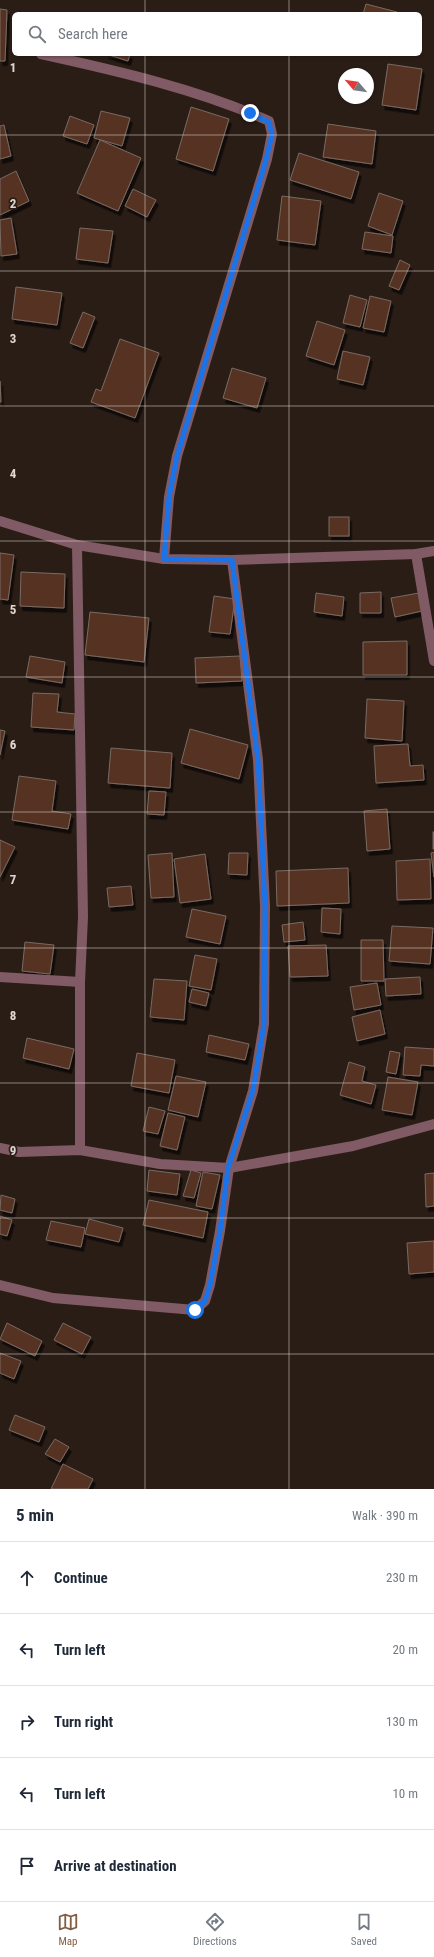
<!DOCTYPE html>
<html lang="en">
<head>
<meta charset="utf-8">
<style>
	body { margin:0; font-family:"Roboto Condensed",sans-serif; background:#f6f6f7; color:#1f2937 }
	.compass { position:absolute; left:338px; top:68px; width:36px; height:36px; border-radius:50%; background:#fff; box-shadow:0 1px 3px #0004; rotate:299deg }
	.stop { position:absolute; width:12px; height:12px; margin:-9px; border:3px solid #1a73e8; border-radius:50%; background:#fff }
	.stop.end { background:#1a73e8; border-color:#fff; box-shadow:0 1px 4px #0008 }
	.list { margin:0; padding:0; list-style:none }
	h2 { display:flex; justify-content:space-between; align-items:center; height:52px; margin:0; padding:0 16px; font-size:17px }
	h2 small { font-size:13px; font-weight:400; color:#747a83 }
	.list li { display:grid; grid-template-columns:26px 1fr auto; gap:12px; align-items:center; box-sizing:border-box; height:72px; padding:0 16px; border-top:1px solid #e0e1e3 }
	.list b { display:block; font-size:15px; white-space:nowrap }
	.list em { font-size:13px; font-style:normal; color:#747a83 }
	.icon { flex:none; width:22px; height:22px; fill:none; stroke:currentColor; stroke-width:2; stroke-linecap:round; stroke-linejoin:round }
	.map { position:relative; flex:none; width:434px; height:1489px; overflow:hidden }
	.search { position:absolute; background:#fff; box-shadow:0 1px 3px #0004; left:12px; right:12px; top:12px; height:44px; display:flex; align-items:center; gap:10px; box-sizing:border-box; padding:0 14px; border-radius:6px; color:#747a83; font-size:15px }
	.sheet { height:412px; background:#fff }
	nav { display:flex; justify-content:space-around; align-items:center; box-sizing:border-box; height:56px; border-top:1px solid #e0e1e3; background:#fff; font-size:11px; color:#747a83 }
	nav a { display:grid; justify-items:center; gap:2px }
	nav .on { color:#825e43 }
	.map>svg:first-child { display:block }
</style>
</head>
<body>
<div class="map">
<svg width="434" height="1489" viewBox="0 0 434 1489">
	<defs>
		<filter id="shadow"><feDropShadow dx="2.5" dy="4.5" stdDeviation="0" flood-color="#0009"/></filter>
	</defs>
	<rect width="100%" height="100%" fill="#2a1d16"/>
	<!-- building -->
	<g fill="#543322" stroke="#7a6a62" filter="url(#shadow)">
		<path d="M 366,4 L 397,12 L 396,14 L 363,14 Z"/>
		<path d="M 0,9 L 7,10 L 5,61 L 0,61 Z"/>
		<path d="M 106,54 L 130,54 L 128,61 Z"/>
		<path d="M 388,64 L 422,69 L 416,110 L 382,105 Z"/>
		<path d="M 191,107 L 229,119 L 213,171 L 176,159 Z"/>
		<path d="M 101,111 L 130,118 L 122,146 L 94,138 Z"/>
		<path d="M 70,116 L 94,125 L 87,144 L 63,136 Z"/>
		<path d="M 328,124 L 376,131 L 372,164 L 323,157 Z"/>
		<path d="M 4,125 L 11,156 L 0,159 L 0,126 Z"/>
		<path d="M 100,140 L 141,158 L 118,211 L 77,193 Z"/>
		<path d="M 299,153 L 359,172 L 351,199 L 290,180 Z"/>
		<path d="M 16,171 L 29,201 L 0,215 L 0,179 Z"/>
		<path d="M 133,189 L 156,200 L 147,217 L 125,206 Z"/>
		<path d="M 379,193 L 403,201 L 392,235 L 368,226 Z"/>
		<path d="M 282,196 L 321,201 L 315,245 L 277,240 Z"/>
		<path d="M 11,218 L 17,254 L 1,256 L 0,220 Z"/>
		<path d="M 80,228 L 113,231 L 108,263 L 76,259 Z"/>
		<path d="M 365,232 L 393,236 L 391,253 L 362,249 Z"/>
		<path d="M 400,260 L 410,265 L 399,290 L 389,286 Z"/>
		<path d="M 16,287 L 62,293 L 57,325 L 12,319 Z"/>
		<path d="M 350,295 L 367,300 L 360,327 L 343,323 Z"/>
		<path d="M 370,296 L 391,301 L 384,332 L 363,328 Z"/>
		<path d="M 83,312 L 95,317 L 83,348 L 70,343 Z"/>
		<path d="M 317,321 L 345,330 L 334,365 L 306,356 Z"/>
		<path d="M 120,339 L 159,353 L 135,418 L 91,402 L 96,389 L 101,391 Z"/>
		<path d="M 343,351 L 370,357 L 363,385 L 337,379 Z"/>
		<path d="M 232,368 L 266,378 L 257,408 L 223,398 Z"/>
		<path d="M 0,381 L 1,402 L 0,402 Z"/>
		<rect x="329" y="517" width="20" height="19"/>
		<path d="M 0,553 L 14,555 L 8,600 L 0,599 Z"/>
		<path d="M 21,572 L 65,574 L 64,608 L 20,606 Z"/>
		<path d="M 381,592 L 381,613 L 360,613 L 360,593 Z"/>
		<path d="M 316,593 L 344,597 L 342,616 L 314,612 Z"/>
		<path d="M 419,593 L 422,611 L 395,617 L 391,598 Z"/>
		<path d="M 214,596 L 235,599 L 230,634 L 209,632 Z"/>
		<path d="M 90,612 L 149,618 L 144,662 L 85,655 Z"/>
		<path d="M 407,641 L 407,675 L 363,675 L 363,642 Z"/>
		<path d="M 30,656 L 65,662 L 62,683 L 26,677 Z"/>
		<path d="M 240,656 L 242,681 L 196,683 L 195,658 Z"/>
		<path d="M 33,693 L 59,694 L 57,712 L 75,714 L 74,730 L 31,727 Z"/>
		<path d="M 367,699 L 404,701 L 402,741 L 365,738 Z"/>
		<path d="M 190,729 L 248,745 L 239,779 L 181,763 Z"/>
		<path d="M 0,730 L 5,731 L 0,755 Z"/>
		<path d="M 408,744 L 410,766 L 423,765 L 424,780 L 376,783 L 374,746 Z"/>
		<path d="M 111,748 L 172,753 L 170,788 L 108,783 Z"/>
		<path d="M 19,776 L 56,781 L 52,811 L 71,814 L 68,829 L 12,820 Z"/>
		<path d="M 149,791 L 166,792 L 164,815 L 147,814 Z"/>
		<path d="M 387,809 L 390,849 L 367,851 L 364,811 Z"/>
		<rect x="433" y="832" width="1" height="17"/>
		<path d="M 0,840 L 15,847 L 0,877 Z"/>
		<path d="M 434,852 L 434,877 L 431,853 Z"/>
		<path d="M 172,853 L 174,897 L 151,898 L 148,855 Z"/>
		<path d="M 229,853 L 248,853 L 247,875 L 228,874 Z"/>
		<path d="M 205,854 L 211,899 L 180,903 L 174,859 Z"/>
		<path d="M 430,859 L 431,899 L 397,900 L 396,861 Z"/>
		<path d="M 348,868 L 349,903 L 277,906 L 276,871 Z"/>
		<path d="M 131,886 L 133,905 L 109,907 L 107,888 Z"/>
		<path d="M 322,908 L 341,909 L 340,934 L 321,932 Z"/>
		<path d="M 192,909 L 226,916 L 220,944 L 186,937 Z"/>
		<path d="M 303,922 L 305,940 L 284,942 L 282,925 Z"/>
		<path d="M 392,926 L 433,928 L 430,964 L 389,961 Z"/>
		<path d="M 361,940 L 383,940 L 384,981 L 361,981 Z"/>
		<path d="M 25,942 L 54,945 L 50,974 L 22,971 Z"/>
		<path d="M 326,945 L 328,976 L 290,977 L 288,946 Z"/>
		<path d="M 195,955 L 217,959 L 211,990 L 189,986 Z"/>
		<path d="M 420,977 L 421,994 L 386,996 L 385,979 Z"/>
		<path d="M 154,979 L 187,981 L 184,1020 L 150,1017 Z"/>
		<path d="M 377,983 L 381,1005 L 354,1010 L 350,987 Z"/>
		<path d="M 192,989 L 209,993 L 206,1006 L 189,1002 Z"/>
		<path d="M 380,1010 L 385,1034 L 357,1041 L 352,1017 Z"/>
		<path d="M 209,1035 L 249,1044 L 245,1060 L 206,1052 Z"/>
		<path d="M 27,1038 L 74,1049 L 69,1069 L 23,1058 Z"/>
		<path d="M 405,1047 L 434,1049 L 434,1066 L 421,1065 L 420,1076 L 403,1075 Z"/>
		<path d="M 390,1051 L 400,1053 L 396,1074 L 386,1072 Z"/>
		<path d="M 137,1053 L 175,1060 L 169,1093 L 131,1086 Z"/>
		<path d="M 349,1062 L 365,1067 L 362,1081 L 376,1085 L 371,1104 L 340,1095 Z"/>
		<path d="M 176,1076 L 206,1082 L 198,1117 L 168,1110 Z"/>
		<path d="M 388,1077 L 418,1082 L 412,1115 L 382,1110 Z"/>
		<path d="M 149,1107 L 165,1111 L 158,1134 L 143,1131 Z"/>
		<path d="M 168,1113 L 185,1117 L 177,1150 L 160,1146 Z"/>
		<path d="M 149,1170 L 180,1174 L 177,1195 L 147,1191 Z"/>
		<path d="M 191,1170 L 201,1173 L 194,1198 L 183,1196 Z"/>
		<path d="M 203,1172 L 220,1175 L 212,1209 L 196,1206 Z"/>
		<path d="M 434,1173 L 434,1206 L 426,1207 L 425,1174 Z"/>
		<path d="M 1,1195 L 15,1199 L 12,1213 L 0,1210 Z"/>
		<path d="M 149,1200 L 208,1212 L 203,1238 L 143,1225 Z"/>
		<path d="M 0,1216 L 12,1220 L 7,1236 L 0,1234 Z"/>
		<path d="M 89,1219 L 123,1228 L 119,1242 L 85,1234 Z"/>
		<path d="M 51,1221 L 85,1228 L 81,1247 L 46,1240 Z"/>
		<path d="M 434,1241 L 434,1272 L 409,1274 L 407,1243 Z"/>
		<path d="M 7,1323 L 42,1341 L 35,1356 L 0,1339 Z"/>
		<path d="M 63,1323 L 91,1337 L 82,1354 L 54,1340 Z"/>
		<path d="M 0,1353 L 21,1361 L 14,1379 L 0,1373 Z"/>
		<path d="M 15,1415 L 45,1427 L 39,1442 L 9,1430 Z"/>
		<path d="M 55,1439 L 69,1447 L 60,1462 L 45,1454 Z"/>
		<path d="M 63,1464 L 93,1479 L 88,1489 L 51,1489 Z"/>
	</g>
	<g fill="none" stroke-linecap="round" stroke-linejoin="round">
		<!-- minor -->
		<g stroke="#805a64" stroke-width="10">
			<path d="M 41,54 C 118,71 197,89 269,121 L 272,134 L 267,159 L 177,456 L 169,497 L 164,559"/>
			<path d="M 0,521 L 77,545 L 164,559 L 232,560 L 416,554 L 434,551"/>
			<path d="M 77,545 L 83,917 L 80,982 L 80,1150"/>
			<path d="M 416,554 L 434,661"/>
			<path d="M 0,977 L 80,982"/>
			<path d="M 0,1148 L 19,1152 L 80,1150 L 160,1164 L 229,1168 L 353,1146 L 434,1124"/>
			<path d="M 0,1285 L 53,1298 L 195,1310 L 205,1301 L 210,1285 L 220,1231 L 229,1168 L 253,1091 L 264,1024 L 265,906 L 258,760 L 232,560"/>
		</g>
	</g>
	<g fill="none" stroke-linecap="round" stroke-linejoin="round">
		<!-- route -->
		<path stroke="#1a73e8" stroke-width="5" d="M 195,1310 L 205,1301 L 210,1285 L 220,1231 L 228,1168 L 253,1090 L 264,1024 L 265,906 L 258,760 L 232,560 L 164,559 L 169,497 L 177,456 L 266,160 L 272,134 L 269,122 L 250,113"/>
	</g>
	<!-- grid -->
	<path fill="none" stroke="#e0d7d2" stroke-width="1" stroke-opacity="0.55" d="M 145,0 L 145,14M 289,0 L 289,14M 145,54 L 145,1489M 289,54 L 289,1489M 0,135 L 434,135M 0,271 L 434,271M 0,406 L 434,406M 0,541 L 434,541M 0,677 L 434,677M 0,812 L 434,812M 0,948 L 434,948M 0,1083 L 434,1083M 0,1218 L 434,1218M 0,1354 L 434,1354"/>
	<g font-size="13" text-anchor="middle" font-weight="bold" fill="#e0d7d2" stroke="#2a1d16" stroke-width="3.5" stroke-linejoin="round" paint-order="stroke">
		<text x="13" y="72">1</text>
		<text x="13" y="208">2</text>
		<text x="13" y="343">3</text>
		<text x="13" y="478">4</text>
		<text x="13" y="614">5</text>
		<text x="13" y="749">6</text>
		<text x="13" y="884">7</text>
		<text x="13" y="1020">8</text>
		<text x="13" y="1155">9</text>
	</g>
</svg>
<svg class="compass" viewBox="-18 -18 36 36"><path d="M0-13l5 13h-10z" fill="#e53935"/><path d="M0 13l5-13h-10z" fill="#747a83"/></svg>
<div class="stop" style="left:195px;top:1310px"></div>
<div class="stop end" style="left:250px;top:113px"></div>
<div class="search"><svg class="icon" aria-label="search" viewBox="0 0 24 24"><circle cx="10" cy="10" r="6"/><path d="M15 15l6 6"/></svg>Search here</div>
</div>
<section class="sheet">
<h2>5 min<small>Walk · 390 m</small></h2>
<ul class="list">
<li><svg class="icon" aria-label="ahead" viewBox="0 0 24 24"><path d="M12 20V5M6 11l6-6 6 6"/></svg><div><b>Continue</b></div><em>230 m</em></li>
<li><svg class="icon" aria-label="left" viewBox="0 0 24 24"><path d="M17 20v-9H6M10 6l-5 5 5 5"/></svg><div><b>Turn left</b></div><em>20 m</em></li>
<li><svg class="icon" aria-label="right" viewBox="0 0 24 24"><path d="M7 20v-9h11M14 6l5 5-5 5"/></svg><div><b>Turn right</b></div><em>130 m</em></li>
<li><svg class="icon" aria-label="left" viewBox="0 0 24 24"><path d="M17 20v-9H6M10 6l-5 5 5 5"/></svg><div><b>Turn left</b></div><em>10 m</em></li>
<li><svg class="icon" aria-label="arrive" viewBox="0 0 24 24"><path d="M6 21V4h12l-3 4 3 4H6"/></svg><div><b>Arrive at destination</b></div></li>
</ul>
</section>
<nav>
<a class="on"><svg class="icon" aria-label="map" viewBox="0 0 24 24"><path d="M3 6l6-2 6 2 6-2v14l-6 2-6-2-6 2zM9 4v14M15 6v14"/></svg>Map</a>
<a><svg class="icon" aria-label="directions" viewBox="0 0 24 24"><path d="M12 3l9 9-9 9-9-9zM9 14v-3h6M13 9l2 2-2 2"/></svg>Directions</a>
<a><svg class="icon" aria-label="saved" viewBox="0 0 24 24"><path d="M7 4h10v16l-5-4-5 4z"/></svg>Saved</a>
</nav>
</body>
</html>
